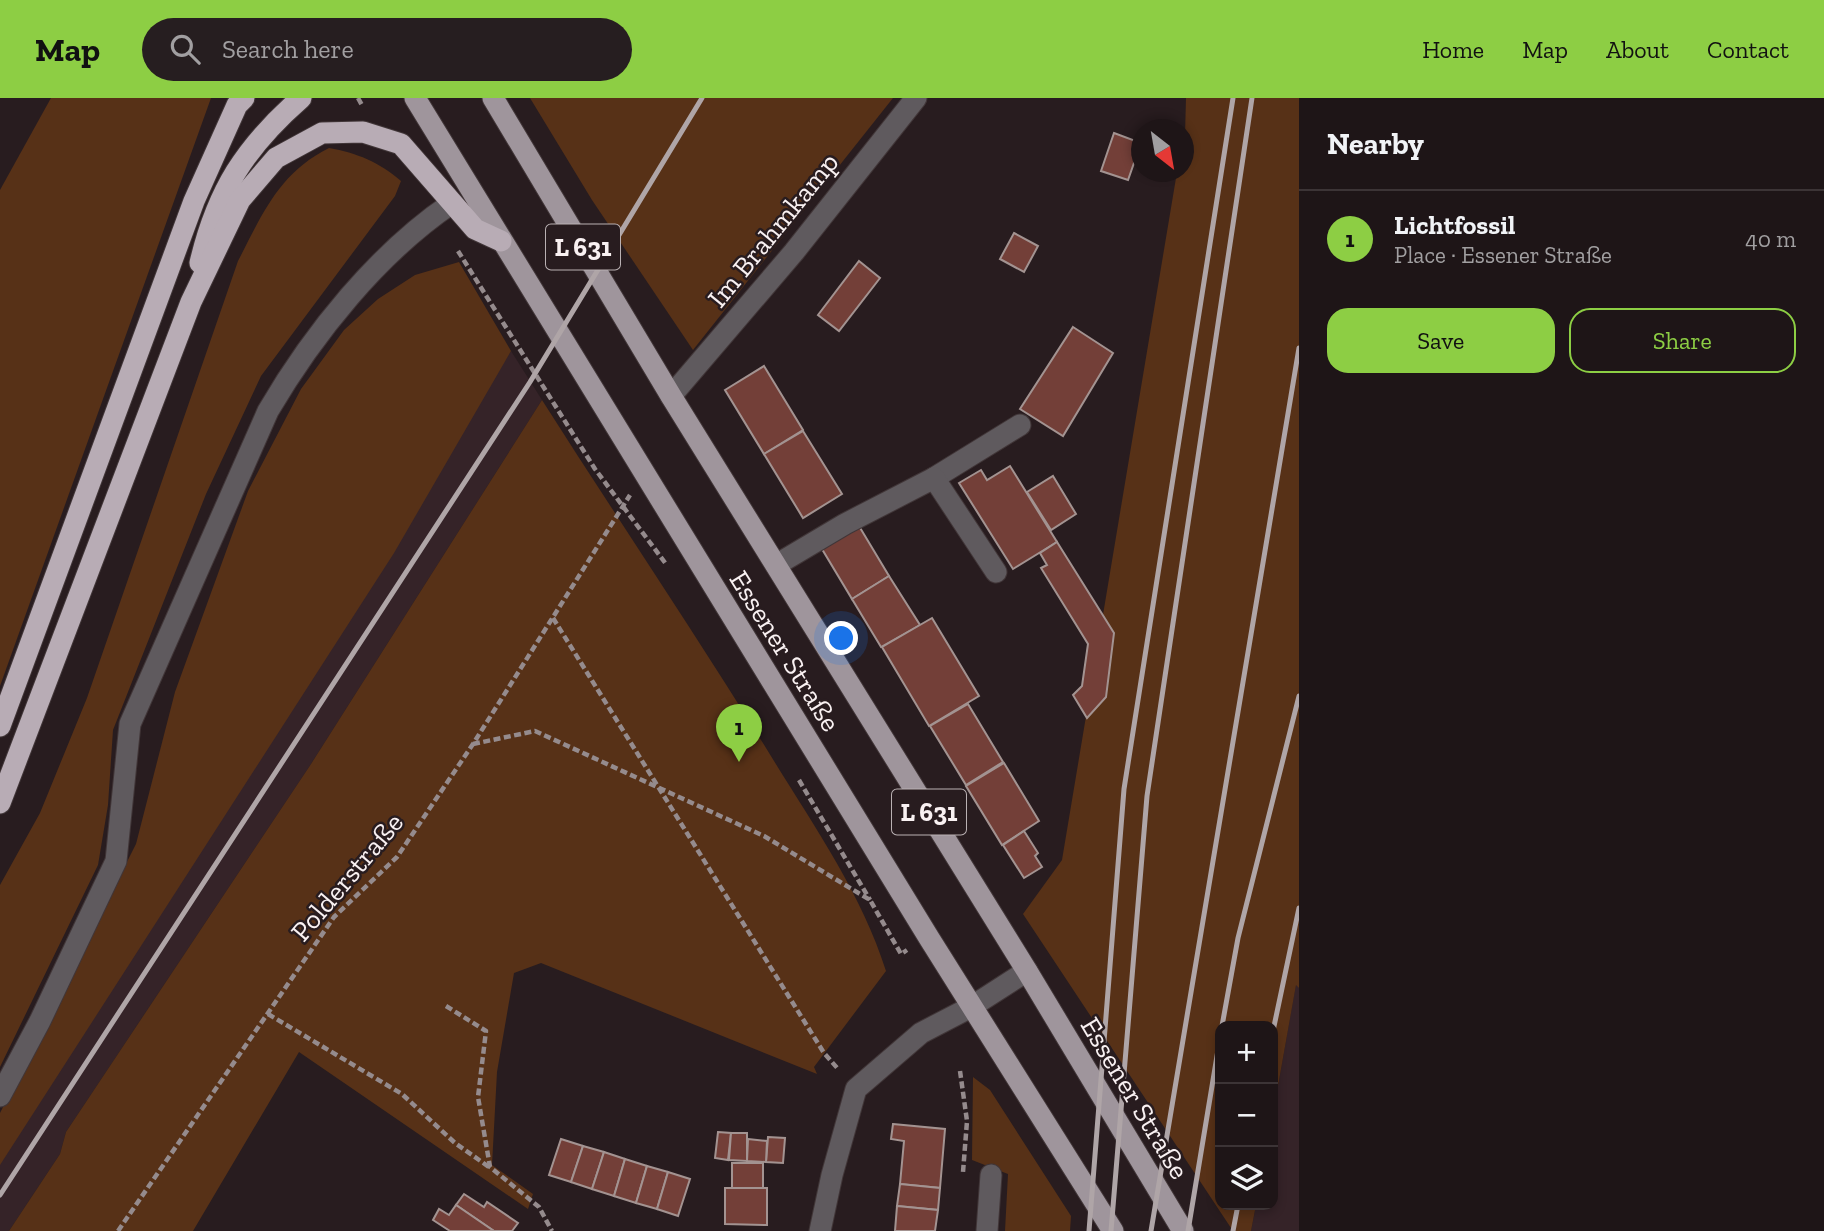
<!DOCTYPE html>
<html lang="en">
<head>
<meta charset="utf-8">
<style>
	body { margin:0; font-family:"Zilla Slab",serif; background:#261e20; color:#f1f3f6 }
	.controls { position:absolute; right:21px; bottom:21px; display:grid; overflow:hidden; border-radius:14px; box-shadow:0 4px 10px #0003 }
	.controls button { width:63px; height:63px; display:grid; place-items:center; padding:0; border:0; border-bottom:2px solid #3c3436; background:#1e1517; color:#f1f3f6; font:35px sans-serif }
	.compass { position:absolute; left:1131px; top:21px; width:63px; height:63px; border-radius:50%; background:#1e1517; box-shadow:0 4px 10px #0003; rotate:149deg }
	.you { position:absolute; left:842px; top:541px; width:24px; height:24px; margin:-18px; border:5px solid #fff; border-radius:50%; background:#1a73e8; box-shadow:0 0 0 10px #1a73e833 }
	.badge { display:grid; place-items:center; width:46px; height:46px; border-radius:50%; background:#8dce44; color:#111; font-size:23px; font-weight:700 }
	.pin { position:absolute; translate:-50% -58px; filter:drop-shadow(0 2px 4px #0008) }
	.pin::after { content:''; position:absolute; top:37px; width:24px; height:21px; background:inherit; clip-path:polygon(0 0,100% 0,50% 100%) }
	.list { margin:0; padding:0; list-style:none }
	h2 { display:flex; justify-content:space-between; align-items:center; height:91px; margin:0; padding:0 28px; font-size:30px }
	h2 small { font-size:23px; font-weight:400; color:#a19fa1 }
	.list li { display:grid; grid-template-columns:46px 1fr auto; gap:21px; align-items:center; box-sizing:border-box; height:98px; padding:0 28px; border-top:2px solid #3c3436 }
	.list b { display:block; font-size:26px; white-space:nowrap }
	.list p { margin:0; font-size:23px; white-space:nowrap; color:#a19fa1 }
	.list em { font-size:23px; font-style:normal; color:#a19fa1 }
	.actions { display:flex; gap:14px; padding:21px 28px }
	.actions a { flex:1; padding:16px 0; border:2px solid #8dce44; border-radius:21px; text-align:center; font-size:24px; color:#8dce44 }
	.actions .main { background:#8dce44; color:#111 }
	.icon { flex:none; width:38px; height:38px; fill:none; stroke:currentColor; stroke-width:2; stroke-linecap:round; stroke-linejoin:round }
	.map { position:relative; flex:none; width:1299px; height:1133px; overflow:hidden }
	header { display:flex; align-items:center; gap:42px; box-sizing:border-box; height:98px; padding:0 35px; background:#8dce44; color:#111 }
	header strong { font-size:33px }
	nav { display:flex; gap:38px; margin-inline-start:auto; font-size:24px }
	.search { width:490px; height:63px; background:#261e20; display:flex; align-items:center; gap:18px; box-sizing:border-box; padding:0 24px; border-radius:38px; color:#a19fa1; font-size:26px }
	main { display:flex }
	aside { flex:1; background:#1e1517 }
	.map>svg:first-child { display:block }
</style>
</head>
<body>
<header>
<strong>Map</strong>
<div class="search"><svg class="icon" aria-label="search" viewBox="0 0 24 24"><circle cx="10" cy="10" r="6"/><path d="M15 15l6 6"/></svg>Search here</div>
<nav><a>Home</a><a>Map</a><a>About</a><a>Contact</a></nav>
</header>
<main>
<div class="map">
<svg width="1299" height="1133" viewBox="0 0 1299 1133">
	<rect width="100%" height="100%" fill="#281c1f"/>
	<!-- built -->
	<g fill="#352328">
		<path d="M 511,253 L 542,302 L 311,666 L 66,1034 L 60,1056 L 9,1133 L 0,1133 L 0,1066 Z"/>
		<path d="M 1296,886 L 1299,890 L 1299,1133 L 1251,1133 L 1256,1107 L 1273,1107 L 1273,1016 Z"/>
	</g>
	<!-- green -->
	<g fill="#573117">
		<path d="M 51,0 L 211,0 L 0,588 L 0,92 Z"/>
		<path d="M 530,0 L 893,0 L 693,252 L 592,102 Z"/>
		<path d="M 1186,0 L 1299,0 L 1299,890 L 1296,887 L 1273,1016 L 1273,928 L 1220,928 L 1220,1107 L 1256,1107 L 1251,1133 L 1233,1133 L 1023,816 L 1062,762 L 1177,74 L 1184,74 Z"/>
		<path d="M 329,50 C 357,55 379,64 401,83 L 395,98 L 261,278 L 206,396 L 113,632 L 108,707 L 98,767 L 0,969 L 0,787 L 40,715 L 87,600 L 238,163 C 263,115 279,75 329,50 Z"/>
		<path d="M 459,164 L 511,253 L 394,455 L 0,1067 L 0,1015 L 136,746 L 175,594 L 248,393 L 301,291 L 344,232 L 378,201 L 415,177 Z"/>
		<path d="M 542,302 C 619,423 699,541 774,663 C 816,731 862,797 886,873 L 814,969 L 817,976 L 541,865 L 514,875 L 497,974 L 492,1067 L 533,1096 L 528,1111 L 299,954 L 193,1133 L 9,1133 L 60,1056 L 66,1034 L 311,666 Z"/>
		<path d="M 973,979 L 990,992 L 1071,1118 L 1070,1133 L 1005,1133 L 1008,1076 L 972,1062 Z"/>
	</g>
	<!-- building -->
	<g fill="#733f38" stroke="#a39391" stroke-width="2">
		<path d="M 1114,35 L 1141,45 L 1128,82 L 1101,73 Z"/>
		<path d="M 1014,135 L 1038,148 L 1024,174 L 1000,161 Z"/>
		<path d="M 859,163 L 880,180 L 839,233 L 818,217 Z"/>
		<path d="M 1073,229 L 1113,255 L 1063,338 L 1020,311 Z"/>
		<path d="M 764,268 L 803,332 L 764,356 L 725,292 Z"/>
		<path d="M 803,333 L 842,396 L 803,420 L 764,356 Z"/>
		<path d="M 1010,368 L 1057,444 L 1013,471 L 959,385 L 981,372 L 987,382 Z"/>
		<path d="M 1053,378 L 1076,416 L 1051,432 L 1027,394 Z"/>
		<path d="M 859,428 L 889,478 L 852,501 L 822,451 Z"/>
		<path d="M 1057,444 L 1114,535 L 1106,599 L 1087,620 L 1073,597 L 1082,588 L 1088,546 L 1041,470 L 1047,467 L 1040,455 Z"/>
		<path d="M 889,478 L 920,527 L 881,549 L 852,501 Z"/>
		<path d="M 932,520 L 979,598 L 929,628 L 882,549 Z"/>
		<path d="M 968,606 L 1003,664 L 966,687 L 930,628 Z"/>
		<path d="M 1004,665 L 1039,723 L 1002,747 L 966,688 Z"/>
		<path d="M 1024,733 L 1038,755 L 1035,758 L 1042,769 L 1024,780 L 1003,747 Z"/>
		<path d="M 893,1026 L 945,1031 L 940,1090 L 900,1086 L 904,1043 L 891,1041 Z"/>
		<path d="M 718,1034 L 731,1035 L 728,1062 L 715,1060 Z"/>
		<path d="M 731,1035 L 747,1035 L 747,1063 L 729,1062 Z"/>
		<path d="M 768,1039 L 785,1040 L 783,1065 L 766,1064 Z"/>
		<path d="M 561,1041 L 583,1048 L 571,1084 L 549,1077 Z"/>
		<path d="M 748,1041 L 767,1043 L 766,1064 L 747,1063 Z"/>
		<path d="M 583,1048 L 604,1054 L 592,1091 L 571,1084 Z"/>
		<path d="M 604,1054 L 625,1061 L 614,1098 L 592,1091 Z"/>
		<path d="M 625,1061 L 647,1068 L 636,1105 L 614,1098 Z"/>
		<rect x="732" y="1065" width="31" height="25"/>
		<path d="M 647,1068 L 668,1074 L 657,1111 L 636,1105 Z"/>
		<path d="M 668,1074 L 690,1081 L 678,1118 L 657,1111 Z"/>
		<path d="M 900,1086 L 940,1090 L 938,1112 L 897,1108 Z"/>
		<path d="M 725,1090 L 767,1090 L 767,1127 L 725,1126 Z"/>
		<path d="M 464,1096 L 484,1109 L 487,1104 L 518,1125 L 512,1133 L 494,1133 L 456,1107 Z"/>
		<path d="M 456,1107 L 494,1133 L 450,1133 L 433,1122 L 439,1111 L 449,1117 Z"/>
		<path d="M 897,1108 L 938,1112 L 935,1133 L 895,1133 Z"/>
	</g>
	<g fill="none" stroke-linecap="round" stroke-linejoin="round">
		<!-- minor casing -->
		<g stroke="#413638" stroke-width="23">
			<g id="minor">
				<path d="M 671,298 L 794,154 L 916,0"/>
				<path d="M 934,380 L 1020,327"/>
				<path d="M 776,467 L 845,426 L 934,380 L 996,474"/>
				<path d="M 0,998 L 40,923 L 116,763 L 130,626 L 268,313 C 313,236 378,155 452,105"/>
				<path d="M 820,1133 L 832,1077 L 856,991 L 921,935 L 971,909 L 1027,873"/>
				<path d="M 987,1133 L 991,1077"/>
			</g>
		</g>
		<!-- major casing -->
		<g stroke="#413638" stroke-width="23">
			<g id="major">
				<path d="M 415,0 L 929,840 L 1113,1133"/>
				<path d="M 493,0 L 671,298 L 1027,873 L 1183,1133"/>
			</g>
		</g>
		<!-- highway casing -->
		<g stroke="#413638" stroke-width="23">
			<g id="highway">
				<path d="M 200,165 C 217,93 245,49 301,0"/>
				<path d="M 0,628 L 194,103 L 237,7 L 244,0"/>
				<path d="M 0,705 L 191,204 L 240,102 L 276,60 L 322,35 L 363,34 L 401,46 L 475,131 L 501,143"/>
			</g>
		</g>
		<!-- path -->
		<g stroke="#958b8d" stroke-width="4.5" stroke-dasharray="7 3.5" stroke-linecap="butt">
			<path d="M 358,0 L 363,9"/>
			<path d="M 458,153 L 595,371 L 666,466"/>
			<path d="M 553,520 L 824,955 L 839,972"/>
			<path d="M 473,646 L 535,633 L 764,738 L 870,802 L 901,856 L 907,852"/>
			<path d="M 799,682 L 870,802"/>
			<path d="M 446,908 L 486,933 L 478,999 L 490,1069 L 539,1109 L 552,1133"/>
			<path d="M 268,916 L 402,996 L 455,1045 L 489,1069"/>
			<path d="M 960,973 L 967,1023 L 963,1074"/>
			<path d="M 118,1133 L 334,819 L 397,759 L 473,646 L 630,397"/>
		</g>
		<!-- minor -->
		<use href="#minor" stroke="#5f5a5e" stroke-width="21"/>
		<!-- major -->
		<use href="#major" stroke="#9f959c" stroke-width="21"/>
		<!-- highway -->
		<use href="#highway" stroke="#b8acb5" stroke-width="21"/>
		<!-- rail -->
		<g stroke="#afa5a7" stroke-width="5">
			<path d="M 1222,928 L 1238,840 L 1299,598"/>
			<path d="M 1273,933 L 1299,810"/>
			<path d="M 0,1097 L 530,284 L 702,0"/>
			<path d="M 1089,1133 L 1124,691 L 1233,0"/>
			<path d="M 1111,1133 L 1147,698 L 1252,0"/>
			<path d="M 1151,1133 L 1299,250"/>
			<path d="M 1188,1133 L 1220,940"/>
			<path d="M 1233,1133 L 1238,1107"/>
		</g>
	</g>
	<g text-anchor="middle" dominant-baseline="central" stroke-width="5" stroke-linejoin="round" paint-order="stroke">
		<!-- shield labels -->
		<g fill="#281c1f" stroke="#bab1b3" stroke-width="2">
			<rect x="546" y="126.5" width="74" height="45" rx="5"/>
			<rect x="892" y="691.5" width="74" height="45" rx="5"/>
		</g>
		<g font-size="26" font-weight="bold" fill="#f9f1f2">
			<text x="583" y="149">L 631</text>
			<text x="929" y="714">L 631</text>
		</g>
		<!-- street labels -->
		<g font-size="28" fill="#f9f1f2" stroke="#281c1f">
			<text transform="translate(773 132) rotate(-51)">Im Brahmkamp</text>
			<text transform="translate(785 553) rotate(58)">Essener Straße</text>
			<text transform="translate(347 779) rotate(-50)">Polderstraße</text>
			<text transform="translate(1135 1000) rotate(59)">Essener Straße</text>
		</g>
	</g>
</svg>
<div class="controls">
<button>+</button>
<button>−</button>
<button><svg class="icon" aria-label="layers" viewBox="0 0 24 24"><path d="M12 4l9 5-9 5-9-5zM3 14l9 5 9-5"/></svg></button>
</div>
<svg class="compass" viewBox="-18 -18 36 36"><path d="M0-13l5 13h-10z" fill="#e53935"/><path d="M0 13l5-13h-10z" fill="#a19fa1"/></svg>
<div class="you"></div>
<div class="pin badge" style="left:739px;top:664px">1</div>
</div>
<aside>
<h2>Nearby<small></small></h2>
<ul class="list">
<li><span class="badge">1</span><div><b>Lichtfossil</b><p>Place · Essener Straße</p></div><em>40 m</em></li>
</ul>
<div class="actions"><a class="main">Save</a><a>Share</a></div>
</aside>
</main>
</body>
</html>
